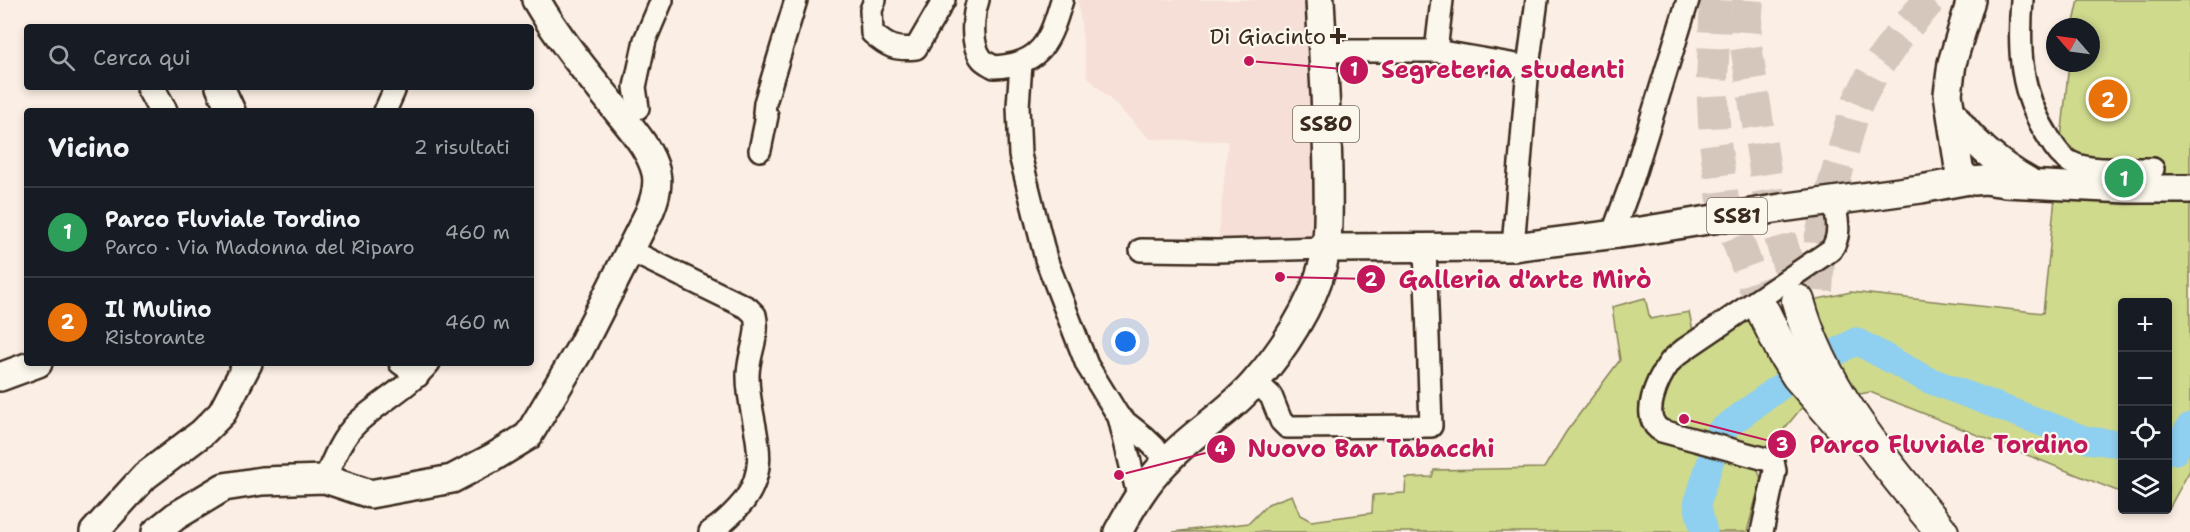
<!DOCTYPE html>
<html lang="it">
<head>
<meta charset="utf-8">
<style>
	body { margin:0; font-family:"Shantell Sans",sans-serif; background:#242831; color:#f1f3f6 }
	.controls { position:absolute; right:18px; bottom:18px; display:grid; overflow:hidden; border-radius:6px; box-shadow:0 3px 9px #0003 }
	.controls button { width:54px; height:54px; display:grid; place-items:center; padding:0; border:0; border-bottom:2px solid #363941; background:#171b24; color:#f1f3f6; font:30px sans-serif }
	.compass { position:absolute; left:2046px; top:18px; width:54px; height:54px; border-radius:50%; background:#171b24; box-shadow:0 3px 9px #0003; rotate:298deg }
	.you { position:absolute; left:1126px; top:342px; width:21px; height:21px; margin:-15px; border:4px solid #fff; border-radius:50%; background:#1a73e8; box-shadow:0 0 0 9px #1a73e833 }
	.badge { display:grid; place-items:center; width:39px; height:39px; border-radius:50%; background:#b45309; color:#fff; font-size:20px; font-weight:700 }
	.pin { position:absolute; translate:-50% -50%; border:3px solid #fff; box-shadow:0 2px 6px #0006 }
	.list { margin:0; padding:0; list-style:none }
	h2 { display:flex; justify-content:space-between; align-items:center; height:78px; margin:0; padding:0 24px; font-size:26px }
	h2 small { font-size:20px; font-weight:400; color:#9ea1a6 }
	.list li { display:grid; grid-template-columns:39px 1fr auto; gap:18px; align-items:center; box-sizing:border-box; height:90px; padding:0 24px; border-top:2px solid #363941 }
	.list b { display:block; font-size:22px; white-space:nowrap }
	.list p { margin:0; font-size:20px; white-space:nowrap; color:#9ea1a6 }
	.list em { font-size:20px; font-style:normal; color:#9ea1a6 }
	.icon { flex:none; width:33px; height:33px; fill:none; stroke:currentColor; stroke-width:2; stroke-linecap:round; stroke-linejoin:round }
	.map { position:relative; flex:none; width:2190px; height:532px; overflow:hidden }
	.search { position:absolute; background:#171b24; box-shadow:0 3px 9px #0003; left:24px; top:24px; width:510px; height:66px; display:flex; align-items:center; gap:15px; box-sizing:border-box; padding:0 21px; border-radius:6px; color:#9ea1a6; font-size:22px }
	.panel { position:absolute; background:#171b24; box-shadow:0 3px 9px #0003; left:24px; top:108px; width:510px; height:258px; border-radius:6px }
	.map>svg:first-child { display:block }
</style>
</head>
<body>
<div class="map">
<svg width="2190" height="532" viewBox="0 0 2190 532">
	<rect width="100%" height="100%" fill="#fbeee4"/>
	<filter id="ink" filterUnits="userSpaceOnUse"><feTurbulence type="fractalNoise" baseFrequency=".0167" numOctaves="2"/><feDisplacementMap in="SourceGraphic" scale="12" xChannelSelector="R" yChannelSelector="G"/><feConvolveMatrix kernelMatrix="1 2 1 2 8 2 1 2 1" color-interpolation-filters="sRGB"/></filter>
	<g filter="url(#ink)">
		<!-- built -->
		<path fill="#f6dfd7" d="M 1078,0 L 1306,0 L 1318,248 L 1217,251 L 1228,141 L 1150,139 L 1087,76 Z"/>
		<!-- green -->
		<path fill="#cfda8d" stroke="#858256" stroke-width="1.5" d="M 2079,0 L 2190,0 L 2190,470 L 2168,510 L 2165,510 L 2168,510 L 2168,302 L 2122,302 L 2122,493 L 1870,392 L 1804,405 L 1780,434 L 1762,449 L 1756,465 L 1761,479 L 1747,532 L 1173,532 L 1249,523 L 1268,504 L 1292,495 L 1300,515 L 1311,521 L 1372,513 L 1373,495 L 1405,493 L 1406,478 L 1432,477 L 1434,470 L 1544,468 L 1566,432 L 1620,360 L 1612,307 L 1645,298 L 1650,319 L 1689,312 L 1698,353 L 1718,336 L 1752,313 L 1851,292 L 2043,313 L 2069,63 L 2091,63 L 2091,27 L 2073,27 Z"/>
		<g fill="none" stroke-linecap="round" stroke-linejoin="round">
			<!-- river -->
			<g stroke="#8fcff0" stroke-width="27">
				<path d="M 2168,450 L 2175,451 L 2190,426"/>
				<path d="M 1704,532 L 1697,504 L 1720,431 L 1792,378 L 1856,341 L 1926,379 L 2087,440 L 2122,444"/>
			</g>
			<!-- highway-tunnel -->
			<g stroke="#d5c7bc" stroke-width="32" stroke-dasharray="32 16" stroke-linecap="butt">
				<path d="M 1716,0 L 1712,80 L 1715,142 L 1723,200 L 1764,313"/>
				<path d="M 1748,0 L 1745,39 L 1769,197 L 1798,301"/>
				<path d="M 1817,291 L 1820,240 L 1829,201 L 1855,108 L 1874,71 L 1901,33 L 1930,0"/>
			</g>
			<!-- minor casing -->
			<g stroke="#3b2a1e" stroke-width="26">
				<g id="minor">
					<path d="M 875,0 L 871,10 L 872,33 C 888,47 895,50 916,48 L 944,0"/>
					<path d="M 978,0 C 973,15 970,45 982,59 C 984,62 991,65 994,67 C 1042,65 1050,40 1062,0"/>
					<path d="M 2022,0 C 2018,51 2020,94 2049,138 C 2054,147 2061,157 2070,162 C 2090,173 2130,168 2153,169"/>
					<path d="M 1322,51 L 1436,51 L 1528,67"/>
					<path d="M 1436,51 L 1442,0"/>
					<path d="M 1021,64 L 1018,106 L 1020,155 L 1046,259 L 1087,365 L 1119,417 L 1138,495"/>
					<path d="M 638,108 L 635,87 L 645,40 L 662,0"/>
					<path d="M 385,111 L 394,91"/>
					<path d="M 760,150 L 767,116 L 764,113 L 765,103 L 796,0"/>
					<path d="M 1607,236 L 1615,227 L 1633,178 L 1688,0"/>
					<path d="M 1513,247 L 1528,67 L 1537,0"/>
					<path d="M 629,250 L 748,308 L 755,315 C 760,335 748,355 748,375 C 747,420 775,459 744,501 C 734,513 723,524 710,532"/>
					<path d="M 1141,250 L 1217,251 L 1326,248"/>
					<path d="M 400,363 L 418,376"/>
					<path d="M 1256,382 L 1271,396 L 1281,421 L 1287,427 L 1431,426 L 1425,248"/>
					<path d="M 1119,417 L 1144,437 L 1168,460"/>
					<path d="M 325,479 C 333,459 342,437 358,422 C 381,401 409,387 429,363"/>
					<path d="M 1762,532 L 1775,471 L 1773,461 L 1662,431 C 1638,419 1658,378 1670,362 C 1674,357 1680,353 1685,349 L 1831,250 C 1842,235 1837,219 1834,201"/>
				</g>
			</g>
			<!-- major casing -->
			<g stroke="#3b2a1e" stroke-width="32">
				<g id="major">
					<path d="M 1971,0 L 1952,63 L 1948,94 L 1959,168 L 1964,177 L 1974,181 L 1984,180 L 2005,183 L 2128,189 L 2190,189"/>
					<path d="M 150,87 L 163,111"/>
					<path d="M 220,87 L 231,111"/>
					<path d="M 1951,111 C 1969,140 1999,165 2028,181"/>
					<path d="M 1326,248 L 1513,247 L 1641,231 L 1781,208 L 1921,189 L 1969,180"/>
					<path d="M 0,377 L 38,363"/>
					<path d="M 94,532 L 145,476 L 202,433 L 222,413 L 248,363"/>
					<path d="M 156,532 L 176,516 L 224,487 L 262,481 L 325,479 L 370,494 L 452,479 L 492,458 L 528,436 L 580,349 L 649,213 C 654,201 659,187 656,173 C 650,146 625,122 609,100 C 583,68 557,36 536,0"/>
					<path d="M 1118,532 C 1132,506 1146,482 1167,461 C 1193,432 1229,413 1255,382 C 1283,350 1312,306 1323,264 C 1330,235 1328,203 1328,173 C 1327,115 1323,58 1320,0"/>
				</g>
			</g>
			<!-- highway casing -->
			<g stroke="#3b2a1e" stroke-width="36">
				<g id="highway">
					<path d="M 1798,301 C 1822,390 1885,462 1942,532"/>
					<path d="M 1764,313 L 1784,354 L 1798,376 L 1839,423"/>
				</g>
			</g>
			<!-- minor -->
			<use href="#minor" stroke="#fbf7ec" stroke-width="21"/>
			<!-- major -->
			<use href="#major" stroke="#fbf7ec" stroke-width="27"/>
			<!-- highway -->
			<use href="#highway" stroke="#fbf7ec" stroke-width="32"/>
		</g>
	</g>
	<!-- markers -->
	<path fill="#3b2a1e" stroke="#fbf7ec" stroke-width="2" d="M1335 27h6v6h6v6h-6v6h-6v-6h-6v-6h6z"/>
	<g text-anchor="middle" dominant-baseline="central" stroke-width="4.5" stroke-linejoin="round" paint-order="stroke">
		<!-- shield labels -->
		<g fill="#fbf7ec" stroke="#75685c" stroke-width="1.5">
			<rect x="1293" y="106" width="66" height="36" rx="4.5"/>
			<rect x="1707" y="198" width="60" height="36" rx="4.5"/>
		</g>
		<g font-size="21" font-weight="bold" fill="#3b2a1e">
			<text x="1326" y="124">SS80</text>
			<text x="1737" y="216">SS81</text>
		</g>
		<!-- poi labels -->
		<g font-size="22" fill="#3b2a1e" stroke="#fbf7ec" text-anchor="end">
			<text x="1326" y="36">Di Giacinto</text>
		</g>
	</g>
	<!-- callouts -->
	<path fill="none" stroke="#c2185b" stroke-width="2" d="M1249 61L1354 70M1280 277L1371 279M1684 419L1782 444M1119 475L1221 449"/>
	<g fill="#c2185b" stroke="#fbf7ec" stroke-width="2">
		<circle cx="1249" cy="61" r="6"/>
		<circle cx="1280" cy="277" r="6"/>
		<circle cx="1684" cy="419" r="6"/>
		<circle cx="1119" cy="475" r="6"/>
		<circle cx="1354" cy="70" r="15"/>
		<circle cx="1371" cy="279" r="15"/>
		<circle cx="1782" cy="444" r="15"/>
		<circle cx="1221" cy="449" r="15"/>
	</g>
	<g font-size="18" text-anchor="middle" font-weight="bold" fill="#fff">
		<text x="1354" y="76">1</text>
		<text x="1371" y="286">2</text>
		<text x="1782" y="451">3</text>
		<text x="1221" y="455">4</text>
	</g>
	<g font-size="24" text-anchor="middle" font-weight="bold" fill="#c2185b" stroke="#fbf7ec" stroke-width="4.5" stroke-linejoin="round" paint-order="stroke">
		<text x="1503" y="78">Segreteria studenti</text>
		<text x="1525" y="288">Galleria d'arte Mirò</text>
		<text x="1949" y="453">Parco Fluviale Tordino</text>
		<text x="1371" y="457">Nuovo Bar Tabacchi</text>
	</g>
</svg>
<div class="controls">
<button>+</button>
<button>−</button>
<button><svg class="icon" aria-label="locate" viewBox="0 0 24 24"><circle cx="12" cy="12" r="6"/><path d="M12 2v4M12 18v4M2 12h4M18 12h4"/></svg></button>
<button><svg class="icon" aria-label="layers" viewBox="0 0 24 24"><path d="M12 4l9 5-9 5-9-5zM3 14l9 5 9-5"/></svg></button>
</div>
<svg class="compass" viewBox="-18 -18 36 36"><path d="M0-13l5 13h-10z" fill="#e53935"/><path d="M0 13l5-13h-10z" fill="#9ea1a6"/></svg>
<div class="you"></div>
<div class="pin badge" style="left:2124px;top:178px;background:#2e9e5b">1</div>
<div class="pin badge" style="left:2108px;top:99px;background:#e8710a">2</div>
<div class="search"><svg class="icon" aria-label="search" viewBox="0 0 24 24"><circle cx="10" cy="10" r="6"/><path d="M15 15l6 6"/></svg>Cerca qui</div>
<section class="panel">
<h2>Vicino<small>2 risultati</small></h2>
<ul class="list">
<li><span class="badge" style="background:#2e9e5b">1</span><div><b>Parco Fluviale Tordino</b><p>Parco · Via Madonna del Riparo</p></div><em>460 m</em></li>
<li><span class="badge" style="background:#e8710a">2</span><div><b>Il Mulino</b><p>Ristorante</p></div><em>460 m</em></li>
</ul>
</section>
</div>
</body>
</html>
